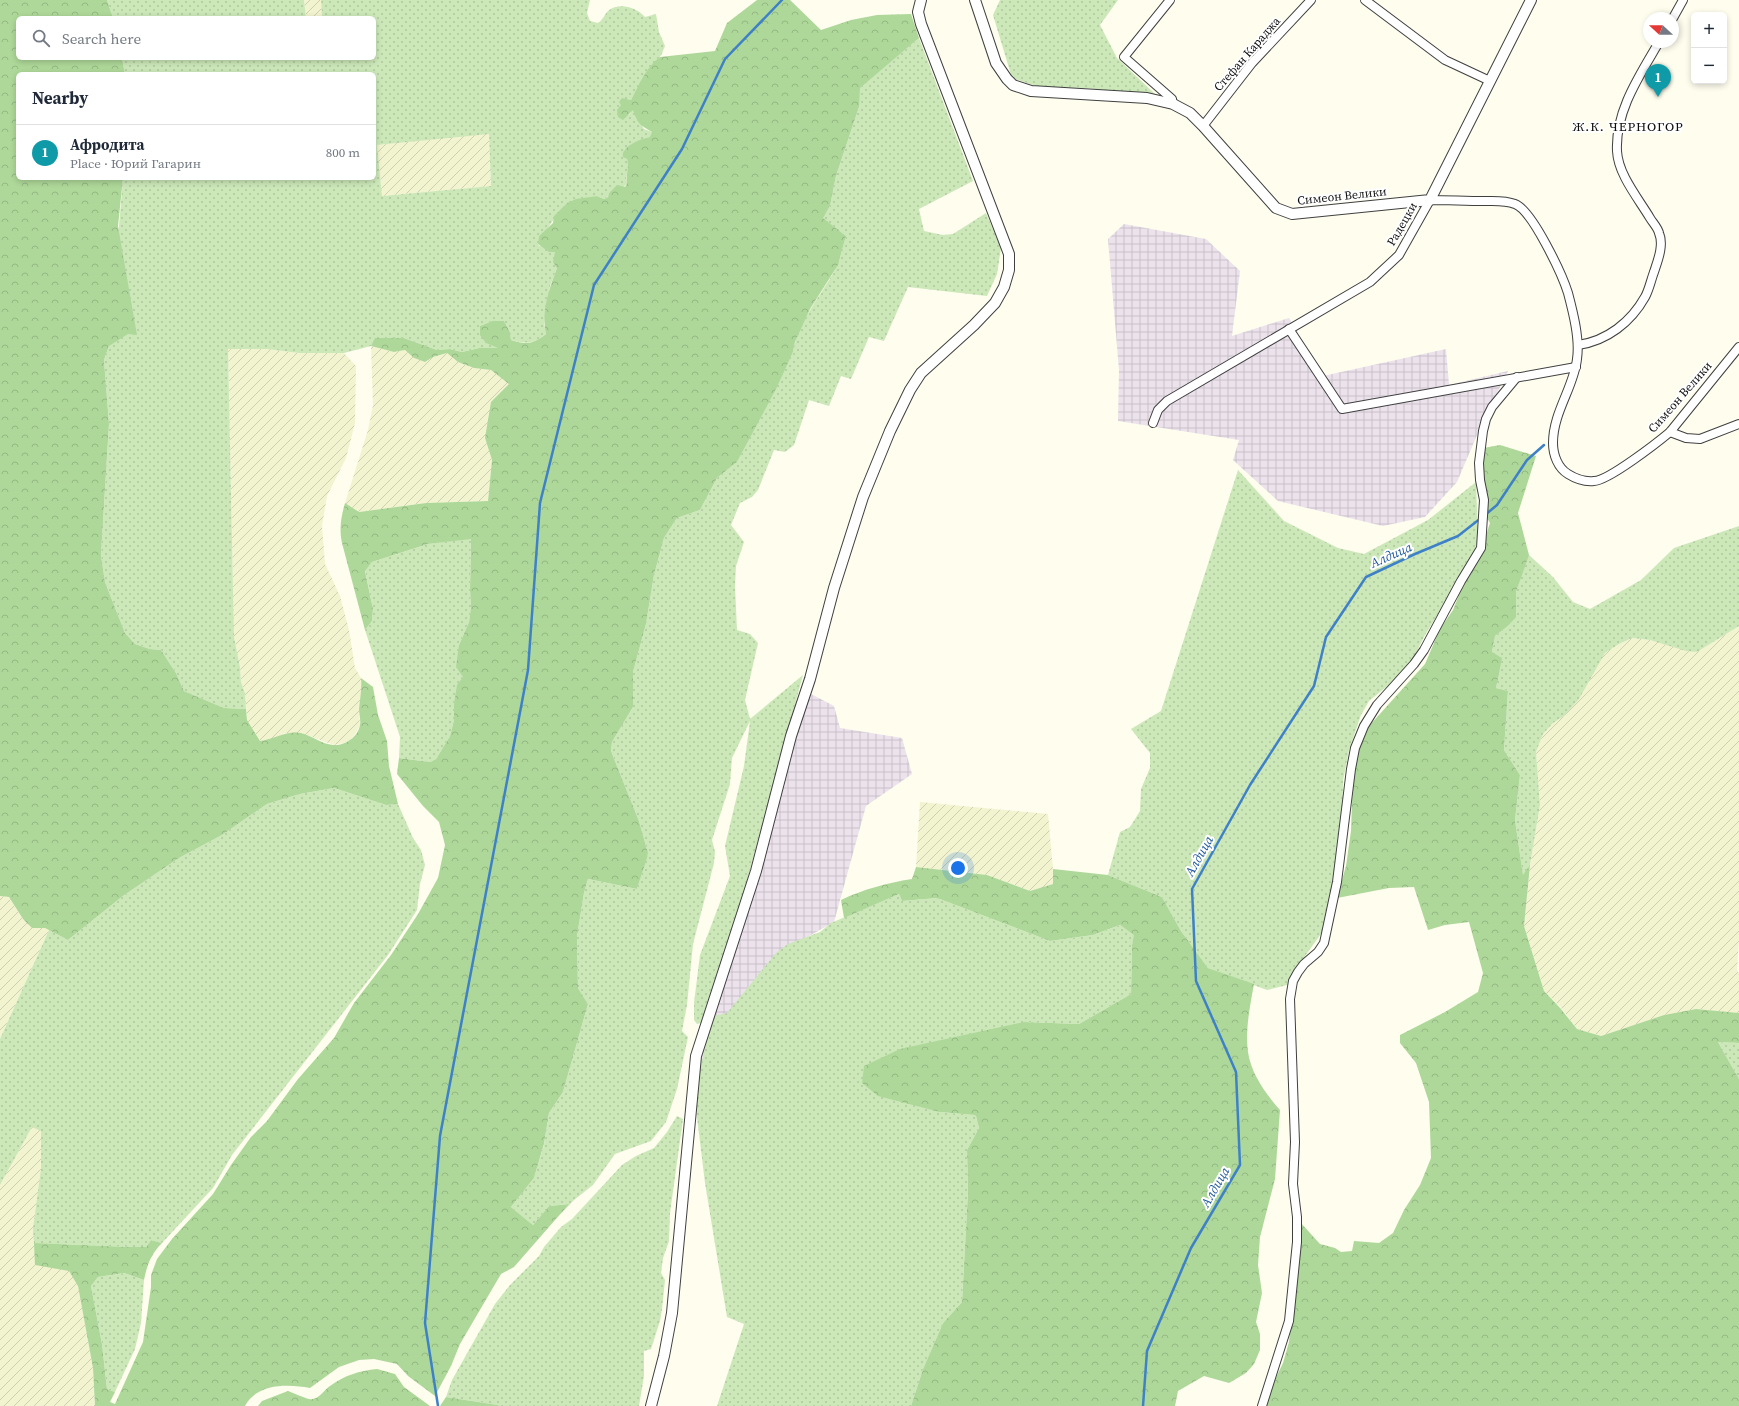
<!DOCTYPE html>
<html lang="en">
<head>
<meta charset="utf-8">
<style>
	body { margin:0; font-family:"Source Serif 4",serif; background:#f2f2f3; color:#1f2937 }
	.controls { position:absolute; right:12px; top:12px; display:grid; overflow:hidden; border-radius:6px; box-shadow:0 2px 6px #0003 }
	.controls button { width:36px; height:36px; display:grid; place-items:center; padding:0; border:0; border-bottom:1px solid #e0e1e3; background:#fff; color:#1f2937; font:20px sans-serif }
	.compass { position:absolute; left:1643px; top:12px; width:36px; height:36px; border-radius:50%; background:#fff; box-shadow:0 2px 6px #0003; rotate:291deg }
	.you { position:absolute; left:958px; top:868px; width:14px; height:14px; margin:-10px; border:3px solid #fff; border-radius:50%; background:#1a73e8; box-shadow:0 0 0 6px #1a73e833 }
	.badge { display:grid; place-items:center; width:26px; height:26px; border-radius:50%; background:#0f766e; color:#fff; font-size:13px; font-weight:700 }
	.pin { position:absolute; translate:-50% -33px; filter:drop-shadow(0 1px 2px #0008) }
	.pin::after { content:''; position:absolute; top:21px; width:14px; height:12px; background:inherit; clip-path:polygon(0 0,100% 0,50% 100%) }
	.list { margin:0; padding:0; list-style:none }
	h2 { display:flex; justify-content:space-between; align-items:center; height:52px; margin:0; padding:0 16px; font-size:17px }
	h2 small { font-size:13px; font-weight:400; color:#747a83 }
	.list li { display:grid; grid-template-columns:26px 1fr auto; gap:12px; align-items:center; box-sizing:border-box; height:56px; padding:0 16px; border-top:1px solid #e0e1e3 }
	.list b { display:block; font-size:15px; white-space:nowrap }
	.list p { margin:0; font-size:13px; white-space:nowrap; color:#747a83 }
	.list em { font-size:13px; font-style:normal; color:#747a83 }
	.icon { flex:none; width:22px; height:22px; fill:none; stroke:currentColor; stroke-width:2; stroke-linecap:round; stroke-linejoin:round }
	.map { position:relative; flex:none; width:1739px; height:1406px; overflow:hidden }
	.search { position:absolute; background:#fff; box-shadow:0 2px 6px #0003; left:16px; top:16px; width:360px; height:44px; display:flex; align-items:center; gap:10px; box-sizing:border-box; padding:0 14px; border-radius:6px; color:#747a83; font-size:15px }
	.panel { position:absolute; background:#fff; box-shadow:0 2px 6px #0003; left:16px; top:72px; width:360px; height:108px; border-radius:6px }
	.map>svg:first-child { display:block }
</style>
</head>
<body>
<div class="map">
<svg width="1739" height="1406" viewBox="0 0 1739 1406">
	<defs>
		<pattern id="industrial-grid" width="8" height="8" patternUnits="userSpaceOnUse"><rect width="8" height="8" fill="#ece2ec"/><path d="M0 4h8M4 0v8" fill="none" stroke="#c9c1c9"/></pattern>
		<pattern id="farmland-furrows" width="10" height="10" patternUnits="userSpaceOnUse"><rect width="10" height="10" fill="#f2f3cf"/><path d="M-1 1l2-2M0 10L10 0M9 11l2-2" fill="none" stroke="#cecfb1"/></pattern>
		<pattern id="grass-dots" width="8" height="8" patternUnits="userSpaceOnUse"><rect width="8" height="8" fill="#cce8b9"/><path d="M2 2h.1M6 6h.1" fill="none" stroke="#aec69e" stroke-width="1.8" stroke-linecap="round"/></pattern>
		<pattern id="forest-crowns" width="20" height="18" patternUnits="userSpaceOnUse"><rect width="20" height="18" fill="#aed899"/><path d="M2 6a3 3 0 1 1 6 0M12 15a3 3 0 1 1 6 0" fill="none" stroke="#94b883"/></pattern>
	</defs>
	<rect width="100%" height="100%" fill="#fefdee"/>
	<!-- industrial -->
	<g fill="url(#industrial-grid)">
		<path d="M 1124,224 L 1206,239 L 1240,271 L 1232,336 L 1289,318 L 1323,376 L 1446,349 L 1449,385 L 1508,371 L 1483,421 L 1457,482 L 1425,517 L 1383,526 L 1278,501 L 1233,460 L 1239,440 L 1118,421 L 1119,370 L 1108,239 Z"/>
		<path d="M 811,694 L 834,706 L 840,728 L 902,738 L 912,774 L 866,806 L 834,922 L 797,943 L 718,1065 L 698,1074 L 707,1029 L 787,747 Z"/>
	</g>
	<!-- farmland -->
	<g fill="url(#farmland-furrows)">
		<path d="M 304,0 L 321,0 L 322,18 L 306,18 Z"/>
		<path d="M 489,133 L 491,186 L 382,196 L 377,145 Z"/>
		<path d="M 371,346 L 394,352 L 405,350 L 414,358 L 425,362 L 433,357 L 447,353 L 458,362 L 474,368 L 491,370 L 510,384 L 485,438 L 492,460 L 488,501 L 426,503 L 359,512 L 345,503 L 368,430 L 373,405 Z"/>
		<path d="M 228,349 L 267,349 L 299,353 L 344,353 L 356,366 L 355,423 L 346,458 L 327,496 L 322,526 L 325,564 L 340,596 L 349,630 L 355,668 L 361,678 L 362,689 L 359,711 L 360,725 L 356,733 L 348,742 L 334,745 L 301,733 L 285,733 L 273,739 L 260,741 L 247,720 L 245,693 L 241,682 L 240,667 L 234,637 Z"/>
		<path d="M 1739,626 L 1739,940 L 1737,970 L 1739,973 L 1739,1013 L 1696,1009 L 1664,1015 L 1601,1036 L 1577,1029 L 1562,1009 L 1544,991 L 1524,926 L 1530,865 L 1540,805 L 1536,752 L 1543,734 L 1553,723 L 1564,716 L 1605,653 L 1619,644 L 1632,638 L 1650,640 L 1697,652 Z"/>
		<path d="M 920,802 L 1048,814 L 1053,869 L 1053,884 L 1030,891 L 987,875 L 916,867 Z"/>
		<path d="M 0,896 L 9,897 L 23,919 L 32,928 L 45,928 L 49,930 L 0,1039 Z"/>
		<path d="M 32,1127 L 42,1130 L 41,1169 L 69,1271 L 78,1285 L 93,1368 L 95,1406 L 0,1406 L 0,1185 Z"/>
	</g>
	<!-- grass -->
	<g fill="url(#grass-dots)" fill-rule="evenodd">
		<path d="M 107,0 L 304,0 L 306,18 L 113,18 Z"/>
		<path d="M 321,0 L 590,0 L 587,13 L 590,21 L 598,23 C 603,20 604,15 608,11 C 619,2 636,7 645,17 L 656,14 L 659,32 L 665,46 C 663,50 662,55 659,58 C 648,70 638,85 631,100 L 626,99 L 621,105 L 629,115 L 633,109 L 644,129 L 652,132 L 651,137 L 645,138 L 624,150 L 629,165 L 626,178 L 627,183 L 624,187 L 604,199 L 597,196 L 567,203 C 556,216 546,229 538,245 L 555,252 L 557,268 L 550,286 L 544,324 L 546,334 C 533,344 527,344 511,340 L 510,332 L 504,321 L 492,321 L 480,326 L 500,348 L 479,348 L 462,352 L 450,349 L 437,350 L 404,338 L 376,338 L 371,346 L 344,353 L 299,353 L 267,349 L 228,349 L 234,637 L 240,667 L 241,682 L 245,693 L 246,709 L 224,708 L 184,691 L 176,673 L 161,650 L 150,649 L 135,644 L 125,633 L 105,582 L 101,555 L 109,424 L 104,360 L 109,346 L 123,178 L 374,178 L 374,74 L 125,74 L 122,58 L 374,58 L 374,18 L 322,18 ZM 489,134 L 491,186 L 382,196 L 377,145 Z"/>
		<path d="M 1000,0 L 1118,0 L 1100,25 L 1117,58 L 1155,94 L 1085,88 L 1039,87 L 1012,78 L 993,15 Z"/>
		<path d="M 919,38 L 973,181 L 919,209 L 924,231 L 943,235 L 953,234 L 986,213 L 1001,248 L 997,274 L 987,296 L 908,287 L 884,341 L 869,337 L 851,379 L 841,376 L 829,406 L 809,400 L 794,445 L 785,452 L 774,450 L 758,490 L 752,497 L 740,503 L 731,525 L 744,542 L 736,566 L 735,586 L 737,630 L 750,634 L 758,643 L 745,700 L 750,719 L 803,675 L 733,932 L 701,1023 L 697,1024 L 694,1020 L 694,1003 L 700,955 L 730,876 L 725,846 L 744,766 L 750,721 L 732,758 L 730,784 L 712,840 L 715,852 L 714,863 L 693,944 L 687,1005 L 682,1031 L 688,1037 L 677,1089 L 666,1122 L 651,1141 L 615,1154 L 593,1185 L 574,1200 L 555,1220 L 568,1204 L 549,1206 L 533,1225 L 511,1207 L 534,1178 L 544,1145 L 549,1113 L 563,1092 L 588,1004 L 578,988 L 577,936 L 584,893 L 588,879 L 637,889 L 648,853 L 639,821 L 611,751 L 612,742 L 633,707 L 633,672 L 646,624 L 654,575 L 664,538 L 677,518 L 700,510 L 717,478 L 737,462 L 793,352 C 799,319 822,295 837,266 C 841,257 843,245 846,236 L 822,218 L 830,206 L 836,176 L 859,107 L 859,88 Z"/>
		<path d="M 1238,470 L 1284,521 L 1338,548 L 1364,554 L 1428,520 L 1476,482 L 1478,538 L 1473,557 L 1455,583 L 1448,598 L 1425,635 L 1412,661 L 1395,680 L 1369,701 L 1361,715 L 1349,750 L 1343,781 L 1342,828 L 1326,927 L 1305,956 L 1297,974 L 1294,988 L 1287,985 L 1267,990 L 1208,968 L 1181,931 L 1162,897 L 1108,875 L 1120,832 L 1130,827 L 1140,811 L 1141,789 L 1150,768 L 1150,753 L 1131,729 L 1161,711 Z"/>
		<path d="M 1739,526 L 1739,626 L 1697,652 L 1686,651 L 1650,640 L 1632,638 L 1619,644 L 1605,653 L 1579,699 L 1564,716 L 1553,723 L 1543,734 L 1536,752 L 1540,805 L 1530,865 L 1523,876 L 1515,820 L 1520,775 L 1504,750 L 1508,691 L 1496,688 L 1498,673 L 1492,652 L 1495,636 L 1508,626 L 1515,617 L 1516,592 L 1527,557 L 1529,555 L 1553,577 L 1573,602 L 1590,609 L 1641,580 L 1674,548 Z"/>
		<path d="M 471,538 L 470,590 L 471,606 L 469,622 L 459,645 L 463,677 L 454,704 L 454,720 L 450,736 L 436,759 L 430,762 L 399,758 L 400,737 L 365,630 L 372,621 L 373,609 L 365,570 L 372,562 L 428,544 Z"/>
		<path d="M 334,788 L 386,805 L 398,804 L 413,838 L 421,850 L 425,865 L 420,884 L 417,910 L 388,955 L 232,1155 L 213,1188 L 162,1243 L 151,1240 L 146,1247 L 130,1247 L 34,1243 L 33,1229 L 41,1169 L 41,1131 L 32,1127 L 0,1185 L 0,1039 L 49,930 L 68,940 L 123,896 L 179,858 L 222,835 L 267,804 L 300,794 Z"/>
		<path d="M 899,894 L 902,901 L 937,898 L 1050,941 L 1093,935 L 1120,925 L 1135,935 L 1132,945 L 1131,994 L 1079,1024 L 1024,1022 L 940,1112 L 974,1115 L 976,1116 L 979,1128 L 967,1150 L 968,1191 L 962,1302 L 943,1323 L 923,1369 L 911,1406 L 717,1406 L 744,1324 L 727,1317 L 705,1183 L 696,1109 L 699,1074 L 711,1022 L 713,1016 L 727,1013 L 776,953 L 788,944 L 820,932 L 831,923 Z"/>
		<path d="M 1718,1042 L 1739,1043 L 1739,1079 Z"/>
		<path d="M 677,1116 L 683,1119 L 670,1213 L 669,1241 L 663,1258 L 661,1273 L 665,1280 L 662,1309 L 660,1321 L 651,1349 L 644,1351 L 644,1376 L 639,1406 L 499,1406 L 498,1405 L 446,1397 L 452,1380 L 495,1304 L 510,1285 L 539,1256 L 544,1247 L 561,1227 L 572,1219 L 622,1165 L 636,1156 L 654,1148 L 667,1132 Z"/>
		<path d="M 124,1273 L 144,1280 L 141,1323 L 135,1349 L 115,1392 L 107,1389 L 102,1344 L 91,1286 L 98,1277 Z"/>
	</g>
	<!-- forest -->
	<g fill="url(#forest-crowns)">
		<path d="M 0,0 L 107,0 L 113,18 L 18,18 L 18,58 L 122,58 L 125,74 L 18,74 L 18,178 L 123,178 L 118,226 L 137,335 L 128,334 L 109,346 L 104,360 L 109,424 L 101,555 L 105,582 L 125,633 L 135,644 L 150,649 L 161,650 L 176,673 L 184,691 L 224,708 L 246,709 L 247,720 L 260,741 C 274,739 287,730 301,733 C 312,736 322,744 333,745 C 345,746 358,737 360,725 C 361,720 359,714 359,709 C 360,699 362,689 361,678 L 373,687 L 378,715 L 387,741 L 389,766 L 398,804 L 386,805 L 334,788 L 300,794 L 267,804 L 222,835 L 179,858 L 123,896 L 68,940 L 45,928 L 32,928 L 23,919 L 9,897 L 0,896 Z"/>
		<path d="M 757,0 L 790,0 L 821,30 L 851,20 L 877,15 L 911,14 L 919,38 L 860,88 L 859,107 L 836,176 L 830,206 L 823,218 L 846,236 L 838,265 L 810,309 L 795,342 L 793,352 L 776,389 L 737,462 L 717,478 L 700,510 L 677,518 L 664,538 L 654,575 L 646,624 L 633,672 L 633,707 L 612,742 L 611,751 L 639,821 L 648,853 L 647,858 L 637,889 L 588,879 L 584,893 L 577,936 L 578,988 L 588,1004 L 563,1092 L 549,1113 L 544,1144 L 534,1178 L 511,1207 L 533,1225 L 549,1206 L 569,1204 L 514,1267 L 501,1274 L 460,1344 L 451,1366 L 435,1396 L 408,1376 L 397,1364 L 374,1359 L 359,1360 L 339,1367 L 310,1388 C 288,1384 257,1383 245,1406 L 95,1406 L 93,1368 L 78,1286 L 69,1271 L 35,1265 L 34,1243 L 130,1247 L 146,1247 L 151,1240 L 162,1243 C 151,1254 147,1265 144,1280 L 124,1273 L 98,1277 L 91,1286 L 102,1344 L 107,1389 L 115,1392 L 110,1402 L 115,1404 L 143,1342 L 151,1287 L 151,1275 L 157,1259 L 172,1239 L 213,1194 L 231,1165 L 251,1137 L 267,1121 L 298,1079 L 334,1038 L 354,1003 L 391,955 L 418,914 L 438,878 L 445,845 L 439,822 L 423,806 L 397,774 L 399,758 L 430,762 L 436,759 L 450,736 L 454,720 L 454,704 L 457,685 L 463,677 L 456,667 L 459,645 L 469,622 L 471,606 L 470,590 L 471,539 L 428,544 L 372,562 L 365,571 L 373,609 L 372,621 L 365,630 L 342,543 C 339,529 341,517 345,503 L 359,512 L 426,503 L 488,501 L 492,460 L 485,438 L 491,402 L 509,384 L 491,370 L 474,368 L 458,362 L 447,353 L 433,357 L 425,362 L 414,358 L 405,350 L 394,352 L 371,346 L 375,338 L 404,338 L 437,350 L 450,349 L 462,352 L 479,348 L 498,348 L 486,343 L 480,335 L 480,326 L 492,321 L 504,321 L 510,332 L 511,340 C 527,345 533,344 546,334 C 541,312 549,289 557,268 L 553,262 L 555,252 L 549,252 L 538,244 L 539,236 L 553,223 L 554,216 L 567,203 L 576,199 L 597,196 L 604,199 L 608,197 L 610,192 L 617,185 L 625,187 L 627,183 C 625,175 630,168 627,159 L 623,157 C 620,147 642,138 650,137 L 652,132 C 640,125 638,124 633,110 L 623,120 L 618,117 L 617,110 L 621,105 L 619,102 L 622,98 L 631,100 C 638,86 647,66 660,57 L 715,51 L 727,23 Z"/>
		<path d="M 1500,445 L 1536,456 L 1518,513 L 1529,555 L 1516,592 L 1516,617 L 1508,626 L 1495,636 L 1492,652 L 1502,658 L 1496,688 L 1508,691 L 1504,750 L 1520,775 L 1515,820 L 1523,875 L 1530,865 L 1524,926 L 1544,991 L 1561,1009 L 1577,1029 L 1601,1036 L 1664,1015 L 1696,1009 L 1739,1013 L 1739,1043 L 1718,1042 L 1739,1079 L 1739,1406 L 1265,1406 L 1271,1388 L 1283,1363 L 1289,1342 L 1300,1222 L 1320,1244 L 1335,1248 L 1341,1252 L 1352,1251 L 1354,1241 L 1379,1243 L 1393,1233 L 1404,1210 L 1420,1185 L 1431,1158 L 1429,1102 L 1416,1063 L 1400,1043 L 1400,1035 L 1445,1012 L 1478,992 L 1483,973 L 1469,922 L 1445,925 L 1428,930 L 1414,887 L 1389,888 L 1337,898 L 1346,866 L 1351,831 L 1353,776 L 1358,750 L 1369,726 L 1425,664 L 1440,629 L 1453,610 L 1461,590 L 1478,560 L 1490,523 L 1487,518 L 1478,449 Z"/>
		<path d="M 916,867 L 987,875 L 1030,891 L 1053,884 L 1053,869 L 1108,875 L 1162,897 L 1181,931 L 1208,968 L 1254,984 C 1250,1006 1245,1030 1248,1052 C 1251,1074 1266,1094 1280,1110 L 1275,1179 L 1260,1237 L 1258,1265 L 1262,1293 L 1256,1322 L 1260,1334 L 1260,1350 L 1254,1364 L 1246,1373 L 1229,1383 L 1204,1376 L 1178,1391 L 1175,1406 L 911,1406 L 923,1369 L 943,1323 L 962,1302 L 968,1191 L 967,1150 L 979,1128 L 976,1116 L 974,1115 L 940,1112 L 878,1096 L 862,1083 L 864,1066 L 900,1049 L 1024,1022 L 1079,1024 L 1131,994 L 1132,945 L 1134,935 L 1120,925 L 1093,935 L 1050,941 L 937,898 L 902,901 L 899,894 L 844,918 L 841,900 C 864,889 887,883 912,879 Z"/>
		<path d="M 377,1369 L 395,1374 L 404,1387 L 430,1406 L 258,1406 L 262,1401 L 288,1391 C 294,1393 304,1398 309,1399 C 318,1401 324,1390 330,1386 C 345,1375 359,1371 377,1369 Z"/>
		<path d="M 446,1397 L 498,1405 L 499,1406 L 440,1406 Z"/>
	</g>
	<g fill="none" stroke-linecap="round" stroke-linejoin="round">
		<!-- stream -->
		<g stroke="#3e81c8" stroke-width="2.5">
			<path d="M 1485,515 L 1497,505 L 1527,460 L 1544,445"/>
			<path d="M 438,1406 L 425,1323 L 440,1136 L 528,670 L 540,503 L 594,285 L 682,149 L 725,59 L 782,0"/>
			<path d="M 1143,1406 L 1147,1351 L 1191,1248 L 1240,1165 L 1236,1072 L 1196,981 L 1192,889 L 1250,785 L 1314,686 L 1326,637 L 1366,577 L 1415,554 L 1458,536 L 1481,518"/>
		</g>
		<!-- minor casing -->
		<g stroke="#404040" stroke-width="10">
			<g id="minor">
				<path d="M 1170,0 L 1124,57 L 1172,99 L 1173,104"/>
				<path d="M 1365,0 L 1445,60 L 1490,81"/>
				<path d="M 1673,18 L 1683,0"/>
				<path d="M 1203,126 L 1252,63 L 1311,0"/>
				<path d="M 1289,329 L 1342,409 L 1576,367"/>
				<path d="M 1578,345 C 1607,341 1631,322 1645,297 C 1649,290 1651,280 1654,272 C 1658,260 1664,245 1659,233 C 1658,228 1653,223 1650,218 C 1638,198 1618,174 1617,151 C 1615,111 1640,75 1659,42"/>
				<path d="M 1153,423 L 1158,410 L 1167,401 L 1370,282 L 1399,255 L 1430,200 C 1448,200 1466,201 1484,201 C 1494,201 1505,200 1515,204 C 1532,210 1562,274 1568,293 C 1573,312 1580,339 1577,359 C 1574,387 1553,412 1553,443 C 1553,455 1558,468 1568,474 C 1576,479 1585,482 1594,481 C 1608,481 1658,442 1670,432 L 1739,347"/>
				<path d="M 1670,432 L 1686,438 L 1700,439 L 1739,424"/>
				<path d="M 1262,1406 L 1289,1321 L 1297,1242 L 1297,1217 L 1293,1184 L 1295,1142 L 1290,999 L 1293,981 L 1298,972 L 1304,964 L 1318,952 L 1324,943 L 1337,882 L 1351,769 L 1355,748 L 1364,726 L 1377,705 L 1414,664 L 1424,650 L 1461,581 L 1481,548 L 1484,500 L 1480,480 L 1479,463 L 1483,431 L 1486,419 L 1492,407 L 1517,377"/>
			</g>
		</g>
		<!-- tertiary casing -->
		<g stroke="#404040" stroke-width="12">
			<g id="tertiary">
				<path d="M 975,0 L 996,63 L 1007,79 L 1013,85 L 1031,91 L 1147,98 L 1173,104 L 1190,113 L 1203,126 L 1276,208 L 1292,214 L 1430,200 L 1531,0"/>
				<path d="M 651,1406 L 664,1356 L 672,1313 L 696,1056 L 756,871 L 791,736 L 810,679 L 834,588 L 863,497 L 890,431 L 910,390 L 921,373 L 974,325 L 995,303 L 1004,287 L 1009,270 L 1009,254 L 921,24 L 918,12 L 921,0"/>
			</g>
		</g>
		<!-- minor -->
		<use href="#minor" stroke="#fff" stroke-width="8"/>
		<!-- tertiary -->
		<use href="#tertiary" stroke="#fff" stroke-width="10"/>
	</g>
	<g text-anchor="middle" dominant-baseline="central" stroke-width="4" stroke-linejoin="round" paint-order="stroke">
		<!-- street labels -->
		<g font-size="12" fill="#0d0d0d" stroke="#fff">
			<text transform="translate(1247 54) rotate(-49)">Стефан Караджа</text>
			<text transform="translate(1342 196) rotate(-6)">Симеон Велики</text>
			<text transform="translate(1402 224) rotate(-60)">Радецки</text>
			<text transform="translate(1680 397) rotate(-49)">Симеон Велики</text>
		</g>
		<!-- neighbourhood labels -->
		<g font-size="13" letter-spacing="1" fill="#0d0d0d" stroke="#fff">
			<text x="1628" y="126">Ж.К. ЧЕРНОГОР</text>
		</g>
		<!-- water labels -->
		<g font-size="13" font-style="italic" fill="#1b549b" stroke="#fff">
			<text transform="translate(1391 555) rotate(-24)">Алдица</text>
			<text transform="translate(1199 856) rotate(-61)">Алдица</text>
			<text transform="translate(1215 1187) rotate(-60)">Алдица</text>
		</g>
	</g>
</svg>
<div class="controls">
<button>+</button>
<button>−</button>
</div>
<svg class="compass" viewBox="-18 -18 36 36"><path d="M0-13l5 13h-10z" fill="#e53935"/><path d="M0 13l5-13h-10z" fill="#747a83"/></svg>
<div class="you"></div>
<div class="pin badge" style="left:1658px;top:97px;background:#0f9aa8">1</div>
<div class="search"><svg class="icon" aria-label="search" viewBox="0 0 24 24"><circle cx="10" cy="10" r="6"/><path d="M15 15l6 6"/></svg>Search here</div>
<section class="panel">
<h2>Nearby<small></small></h2>
<ul class="list">
<li><span class="badge" style="background:#0f9aa8">1</span><div><b>Афродита</b><p>Place · Юрий Гагарин</p></div><em>800 m</em></li>
</ul>
</section>
</div>
</body>
</html>
